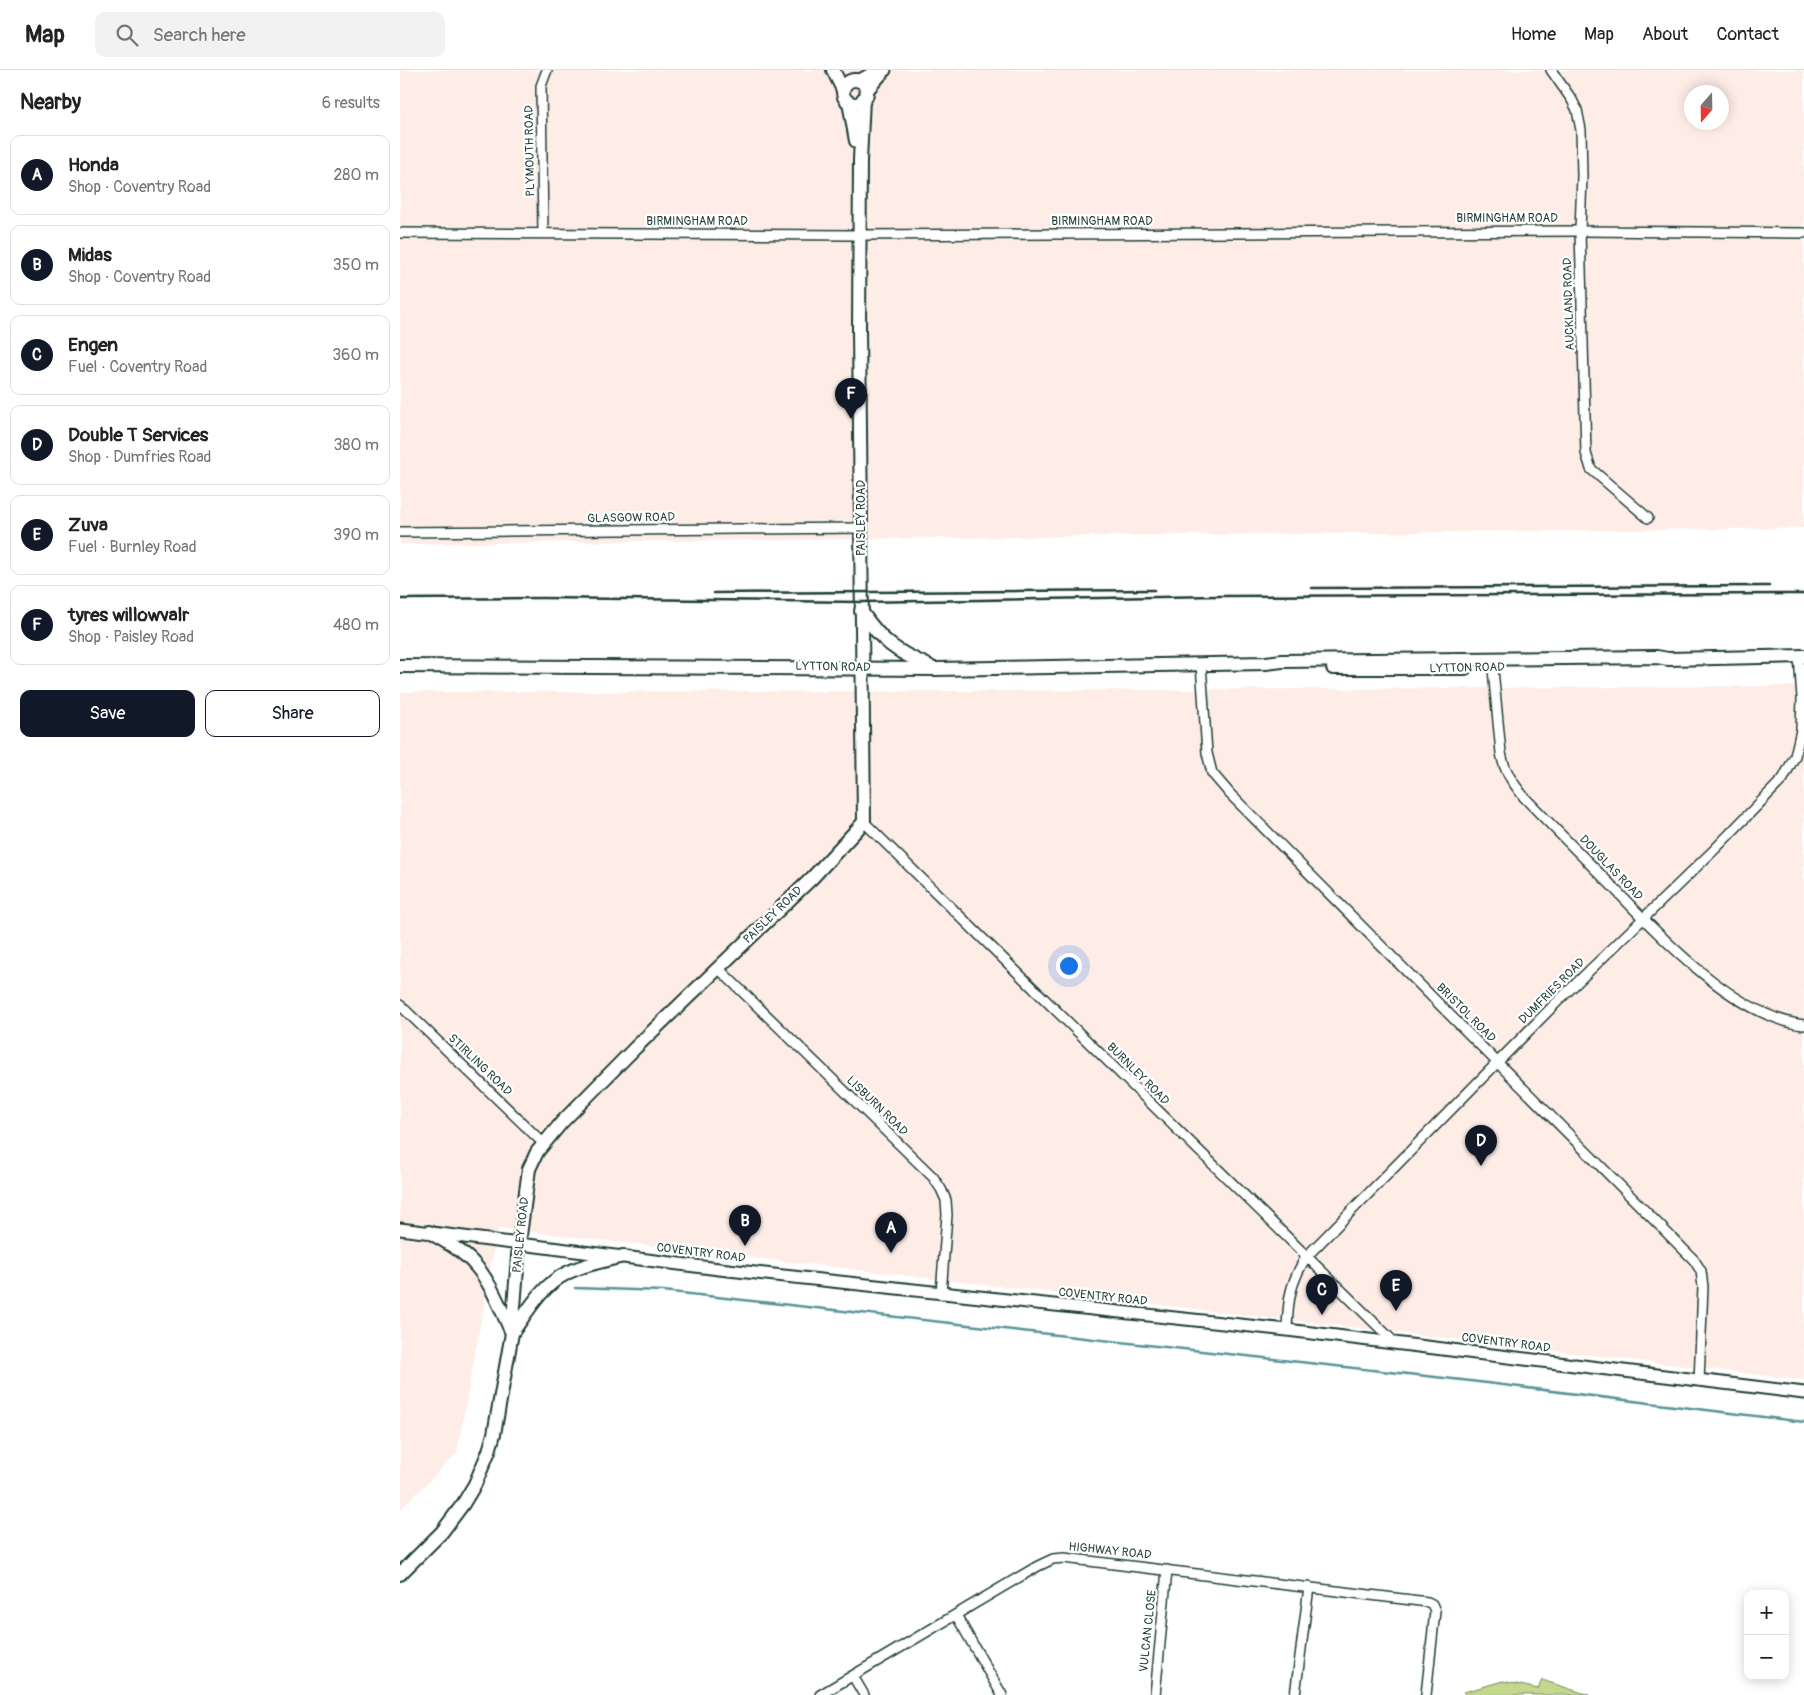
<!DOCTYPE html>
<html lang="en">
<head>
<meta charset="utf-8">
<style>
	body { margin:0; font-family:Pangolin,sans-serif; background:#f2f2f2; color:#222 }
	.controls { position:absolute; right:15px; bottom:15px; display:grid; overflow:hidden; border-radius:10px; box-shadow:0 2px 12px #0003 }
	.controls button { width:45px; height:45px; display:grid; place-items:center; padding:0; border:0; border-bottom:1px solid #e0e0e0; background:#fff; color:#222; font:25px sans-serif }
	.compass { position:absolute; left:1284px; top:15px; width:45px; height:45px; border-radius:50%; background:#fff; box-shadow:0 2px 12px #0003; rotate:200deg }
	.you { position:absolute; left:668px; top:895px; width:18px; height:18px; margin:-12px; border:4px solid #fff; border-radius:50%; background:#1a73e8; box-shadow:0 0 0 8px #1a73e833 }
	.badge { display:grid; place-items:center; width:32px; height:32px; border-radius:50%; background:#111827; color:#fff; font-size:16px; font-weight:700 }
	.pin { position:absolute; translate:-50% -41px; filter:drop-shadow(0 1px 2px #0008) }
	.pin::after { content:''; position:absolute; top:26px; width:18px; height:15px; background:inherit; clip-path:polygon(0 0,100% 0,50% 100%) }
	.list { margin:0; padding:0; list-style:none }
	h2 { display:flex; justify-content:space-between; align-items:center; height:65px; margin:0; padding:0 20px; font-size:21px }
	h2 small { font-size:16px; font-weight:400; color:#767676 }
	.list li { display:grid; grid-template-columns:32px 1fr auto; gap:15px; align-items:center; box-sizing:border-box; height:80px; margin:0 10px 10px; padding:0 10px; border:1px solid #e0e0e0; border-radius:10px }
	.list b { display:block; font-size:19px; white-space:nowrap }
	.list p { margin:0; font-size:16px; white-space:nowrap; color:#767676 }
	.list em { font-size:16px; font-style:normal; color:#767676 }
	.actions { display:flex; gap:10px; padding:15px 20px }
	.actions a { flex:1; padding:11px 0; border:1px solid #111827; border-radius:10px; text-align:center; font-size:18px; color:#111827 }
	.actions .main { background:#111827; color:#fff }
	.icon { flex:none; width:28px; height:28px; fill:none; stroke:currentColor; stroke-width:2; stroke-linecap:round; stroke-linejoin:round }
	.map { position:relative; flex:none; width:1404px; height:1625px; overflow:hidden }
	header { display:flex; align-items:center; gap:30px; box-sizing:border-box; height:70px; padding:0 25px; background:#fff; border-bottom:1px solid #e0e0e0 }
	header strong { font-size:24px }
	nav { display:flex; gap:28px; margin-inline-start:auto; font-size:18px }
	.search { width:350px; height:45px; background:#f2f2f2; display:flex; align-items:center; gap:12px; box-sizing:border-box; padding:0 18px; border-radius:10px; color:#767676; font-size:19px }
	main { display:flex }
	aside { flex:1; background:#fff }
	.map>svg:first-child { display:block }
</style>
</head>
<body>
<header>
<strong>Map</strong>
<div class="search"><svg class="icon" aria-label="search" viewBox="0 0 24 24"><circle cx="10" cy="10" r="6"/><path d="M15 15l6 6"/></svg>Search here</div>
<nav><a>Home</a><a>Map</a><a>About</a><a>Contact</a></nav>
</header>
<main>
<aside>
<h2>Nearby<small>6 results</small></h2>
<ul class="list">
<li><span class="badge">A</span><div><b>Honda</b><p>Shop · Coventry Road</p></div><em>280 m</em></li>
<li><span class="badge">B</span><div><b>Midas</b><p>Shop · Coventry Road</p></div><em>350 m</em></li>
<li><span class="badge">C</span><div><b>Engen</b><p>Fuel · Coventry Road</p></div><em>360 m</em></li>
<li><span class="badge">D</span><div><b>Double T Services</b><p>Shop · Dumfries Road</p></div><em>380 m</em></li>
<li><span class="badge">E</span><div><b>Zuva</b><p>Fuel · Burnley Road</p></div><em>390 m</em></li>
<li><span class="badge">F</span><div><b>tyres willowvalr</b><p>Shop · Paisley Road</p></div><em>480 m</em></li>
</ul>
<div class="actions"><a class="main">Save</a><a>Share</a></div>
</aside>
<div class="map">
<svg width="1404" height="1625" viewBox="0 0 1404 1625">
	<rect width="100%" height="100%" fill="#fff"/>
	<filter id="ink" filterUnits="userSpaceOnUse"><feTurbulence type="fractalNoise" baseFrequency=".02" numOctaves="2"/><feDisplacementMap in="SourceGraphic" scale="10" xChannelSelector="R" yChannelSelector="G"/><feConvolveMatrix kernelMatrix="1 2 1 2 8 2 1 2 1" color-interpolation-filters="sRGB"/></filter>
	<g filter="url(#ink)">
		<!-- built -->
		<g fill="#feede7" fill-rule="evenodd">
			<path d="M 0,0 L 1404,0 L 1404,458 L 0,474 ZM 1292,22 L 1322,22 L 1322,52 L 1292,52 Z"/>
			<path d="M 1404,616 L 1404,1310 L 98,1158 L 57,1383 L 0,1440 L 0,622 L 582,621 Z"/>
		</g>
		<!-- green -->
		<path fill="#c3d88d" stroke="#718a60" d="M 1142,1610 L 1189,1625 L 1064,1625 L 1064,1622 L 1103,1611 L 1138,1619 Z"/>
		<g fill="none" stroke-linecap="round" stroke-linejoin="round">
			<!-- stream -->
			<path stroke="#589399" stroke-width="2.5" d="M 175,1218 L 263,1221 L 1062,1310 L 1404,1352"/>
			<!-- minor casing -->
			<g stroke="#1f3d34" stroke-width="12">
				<g id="minor">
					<path d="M 1151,0 L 1172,30 L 1177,40 L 1181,60 L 1182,106 L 1180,161 L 1186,383 L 1191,399 L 1248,448"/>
					<path d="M 0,163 L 459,165 L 1180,161 L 1404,163"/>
					<path d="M 143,163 L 141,16 L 147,0"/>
					<path d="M 0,462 L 461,458"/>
					<path d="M 1092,589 L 1101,683 C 1104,701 1113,713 1124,727 C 1152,756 1181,785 1210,814 C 1257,863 1334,947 1404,955"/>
					<path d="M 801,594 L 807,683 L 812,703 L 830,724 L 1294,1190 L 1301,1201 L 1303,1217 L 1299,1311"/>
					<path d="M 464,752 L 995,1273"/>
					<path d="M 318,898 L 533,1107 L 541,1119 L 546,1130 L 547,1145 L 541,1224"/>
					<path d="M 0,935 L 143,1073"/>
					<path d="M 887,1260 C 888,1229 890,1214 906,1187 L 1158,931 L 1315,779 L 1383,709 L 1395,686 L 1401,660 L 1402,628 L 1399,586"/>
					<path d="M 556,1545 L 602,1625"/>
					<path d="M 453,1606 L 464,1625"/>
					<path d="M 420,1625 L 638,1496 L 653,1489 L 664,1488 L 1028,1532 L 1032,1534 L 1035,1541 L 1026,1625"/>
					<path d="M 755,1625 L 767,1500"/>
					<path d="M 895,1625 L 909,1517"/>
				</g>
			</g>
			<!-- tertiary casing -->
			<g stroke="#1f3d34" stroke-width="15">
				<g id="tertiary">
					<path d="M 458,11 L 478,0"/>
					<path d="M 466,22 L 485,0"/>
					<path d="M 0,1159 L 319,1199 L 887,1260 L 1404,1323"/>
				</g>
			</g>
			<!-- secondary casing -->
			<g stroke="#1f3d34" stroke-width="16">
				<g id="secondary">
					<path d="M 433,0 L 443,20"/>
					<circle cx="455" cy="22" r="12"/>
					<path d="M 449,32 L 456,71"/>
					<path d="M 461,541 C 482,572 495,581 529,596"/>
					<path d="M 0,596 L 536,599 L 866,593 L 882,591 L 1257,587 L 1268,589 L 1404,586"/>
					<path d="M 933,598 L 1065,598"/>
					<path d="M 29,1162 C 45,1171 63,1181 75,1195 C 92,1214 101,1240 112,1263"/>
					<path d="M 112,1263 C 127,1242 142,1215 167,1203 C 184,1194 205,1191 223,1186"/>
					<path d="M 0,1504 L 42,1462 L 63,1434 L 75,1414 L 89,1381 L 94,1364 L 112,1263 L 119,1173 L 129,1099 L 137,1082 L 162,1052 L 236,977 L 412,808 L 464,752 L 459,260 L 460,90 L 463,29"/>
				</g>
			</g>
			<!-- minor -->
			<use href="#minor" stroke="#fff" stroke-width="9"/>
			<!-- tertiary -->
			<use href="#tertiary" stroke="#fff" stroke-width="11"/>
			<!-- secondary -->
			<use href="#secondary" stroke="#fff" stroke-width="12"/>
			<!-- rail -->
			<g stroke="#1f3d34" stroke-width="2.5">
				<path d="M 912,518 L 1369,516"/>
				<path d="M 314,523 L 754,520"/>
				<path d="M 0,529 L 142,528 L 462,532 L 818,526 L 1404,524"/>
			</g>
		</g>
	</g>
	<g text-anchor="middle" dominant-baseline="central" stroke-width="4.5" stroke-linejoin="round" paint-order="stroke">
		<!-- street labels -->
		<g font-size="12" fill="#1f3d34" stroke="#fff">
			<text transform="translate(130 81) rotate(-91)">PLYMOUTH ROAD</text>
			<text x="1107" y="148">BIRMINGHAM ROAD</text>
			<text x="297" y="151">BIRMINGHAM ROAD</text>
			<text x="702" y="151">BIRMINGHAM ROAD</text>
			<text transform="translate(1169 234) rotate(-92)">AUCKLAND ROAD</text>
			<text transform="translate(231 448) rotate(-1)">GLASGOW ROAD</text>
			<text transform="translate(461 448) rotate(-90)">PAISLEY ROAD</text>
			<text transform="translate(433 597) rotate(1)">LYTTON ROAD</text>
			<text transform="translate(1067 598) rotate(-1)">LYTTON ROAD</text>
			<text transform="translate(1211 798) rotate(46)">DOUGLAS ROAD</text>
			<text transform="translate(373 845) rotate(-44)">PAISLEY ROAD</text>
			<text transform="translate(1152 921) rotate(-45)">DUMFRIES ROAD</text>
			<text transform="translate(1066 943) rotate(45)">BRISTOL ROAD</text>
			<text transform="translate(80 995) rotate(44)">STIRLING ROAD</text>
			<text transform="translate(738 1004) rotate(45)">BURNLEY ROAD</text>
			<text transform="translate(477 1036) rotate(44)">LISBURN ROAD</text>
			<text transform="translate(121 1165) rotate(-84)">PAISLEY ROAD</text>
			<text transform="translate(301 1183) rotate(7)">COVENTRY ROAD</text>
			<text transform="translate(703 1227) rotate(6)">COVENTRY ROAD</text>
			<text transform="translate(1106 1273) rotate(7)">COVENTRY ROAD</text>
			<text transform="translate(710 1481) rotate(6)">HIGHWAY ROAD</text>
			<text transform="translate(748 1561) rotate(-84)">VULCAN CLOSE</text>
		</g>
	</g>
</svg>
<div class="controls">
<button>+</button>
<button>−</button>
</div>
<svg class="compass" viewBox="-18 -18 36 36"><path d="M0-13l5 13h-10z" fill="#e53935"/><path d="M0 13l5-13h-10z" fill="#767676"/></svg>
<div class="you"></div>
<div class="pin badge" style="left:491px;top:1183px">A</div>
<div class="pin badge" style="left:345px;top:1176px">B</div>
<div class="pin badge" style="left:922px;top:1245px">C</div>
<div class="pin badge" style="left:1081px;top:1096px">D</div>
<div class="pin badge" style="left:996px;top:1241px">E</div>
<div class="pin badge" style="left:451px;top:349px">F</div>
</div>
</main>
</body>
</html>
